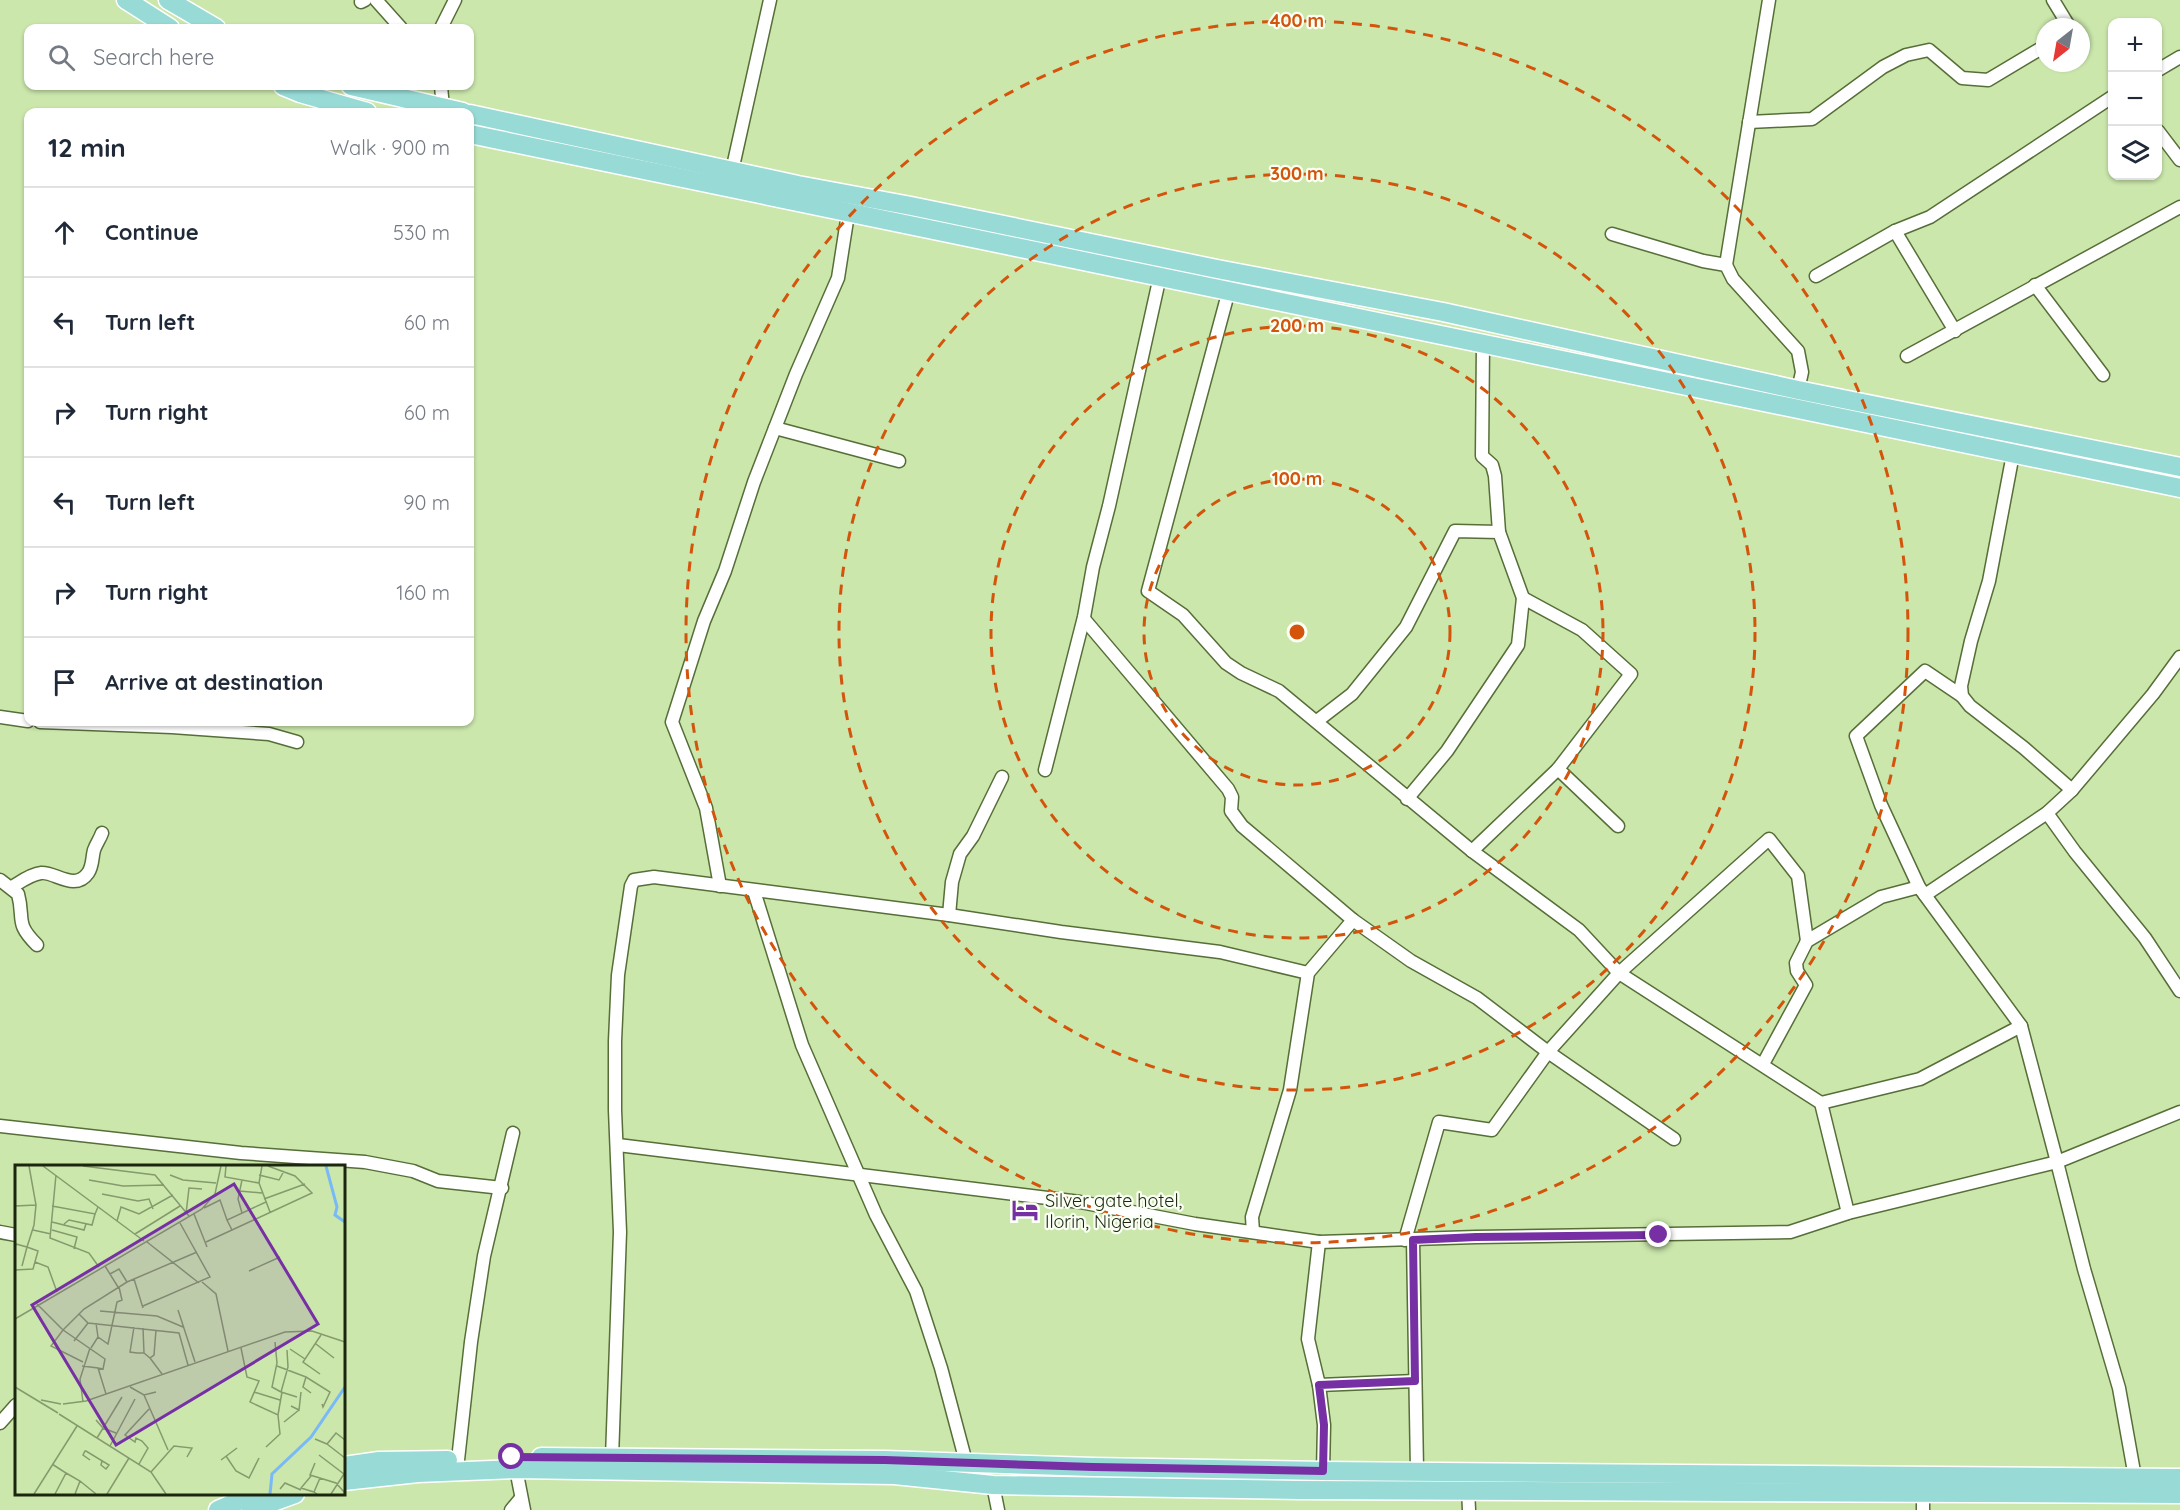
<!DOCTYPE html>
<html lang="en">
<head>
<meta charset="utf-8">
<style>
	body { margin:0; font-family:Quicksand,sans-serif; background:#f2f2f3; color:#1f2937 }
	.controls { position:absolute; right:18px; top:18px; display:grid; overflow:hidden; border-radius:12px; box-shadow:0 2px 4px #0004 }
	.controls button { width:54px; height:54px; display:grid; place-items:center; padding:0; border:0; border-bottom:2px solid #e0e1e3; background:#fff; color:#1f2937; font:30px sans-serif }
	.compass { position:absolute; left:2036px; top:18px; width:54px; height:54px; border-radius:50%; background:#fff; box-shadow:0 2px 4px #0004; rotate:211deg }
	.stop { position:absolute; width:18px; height:18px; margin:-14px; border:4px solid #7630a4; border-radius:50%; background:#fff }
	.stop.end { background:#7630a4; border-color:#fff; box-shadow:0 2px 6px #0008 }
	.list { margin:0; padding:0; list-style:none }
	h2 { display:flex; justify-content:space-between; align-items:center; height:78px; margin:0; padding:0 24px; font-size:26px }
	h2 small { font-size:20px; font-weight:400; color:#747a83 }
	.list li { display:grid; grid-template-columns:39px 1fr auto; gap:18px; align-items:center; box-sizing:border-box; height:90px; padding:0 24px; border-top:2px solid #e0e1e3 }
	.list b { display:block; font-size:22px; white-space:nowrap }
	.list em { font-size:20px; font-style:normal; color:#747a83 }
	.icon { flex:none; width:33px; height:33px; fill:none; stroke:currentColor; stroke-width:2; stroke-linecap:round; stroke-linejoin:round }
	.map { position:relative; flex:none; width:2180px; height:1510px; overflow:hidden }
	.search { position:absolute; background:#fff; box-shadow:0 2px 4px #0004; left:24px; top:24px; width:450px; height:66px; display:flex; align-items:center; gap:15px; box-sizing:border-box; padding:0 21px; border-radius:12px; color:#747a83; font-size:22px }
	.panel { position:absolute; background:#fff; box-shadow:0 2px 4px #0004; left:24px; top:108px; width:450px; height:618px; border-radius:12px }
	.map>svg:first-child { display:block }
</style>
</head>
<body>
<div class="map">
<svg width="2180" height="1510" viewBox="0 0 2180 1510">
	<rect width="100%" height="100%" fill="#cbe7ac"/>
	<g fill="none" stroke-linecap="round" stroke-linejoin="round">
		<!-- street casing -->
		<g stroke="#566e38" stroke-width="15">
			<g id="street">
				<path d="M 376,0 L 401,28"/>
				<path d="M 2053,0 L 2067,23 L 2065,27"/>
				<path d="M 361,2 L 365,0"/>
				<path d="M 441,28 L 455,0"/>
				<path d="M 2158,70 L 2180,57"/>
				<path d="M 441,86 L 443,108"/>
				<path d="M 1749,122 L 1812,119 L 1883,67 L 1906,55 L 1929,50 L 1962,78 L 1988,80 L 2045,46"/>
				<path d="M 2158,131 L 2180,160"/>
				<path d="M 732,171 L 770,0"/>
				<path d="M 1895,231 L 1955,331"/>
				<path d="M 1612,234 L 1703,261 L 1726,265 L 1733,279 L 1798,351 L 1802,372 L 1798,390"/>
				<path d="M 1726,265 L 1769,0"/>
				<path d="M 1816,276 L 1895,231 L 1930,217 L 2112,97"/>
				<path d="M 2035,285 L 2103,375"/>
				<path d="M 1229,290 L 1148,591 L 1183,615 L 1226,663 L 1241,673 L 1279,691 L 1472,851 L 1579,930 L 1619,973 L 1821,1103 L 1848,1213"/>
				<path d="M 1483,343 L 1482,456 L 1492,465 L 1495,476 L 1499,532"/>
				<path d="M 1907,356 L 2180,207"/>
				<path d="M 775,428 L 899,461"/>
				<path d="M 2013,454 L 1989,581 L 1971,641 L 1961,686 L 1962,696 L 1970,706 L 2024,748 L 2072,790"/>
				<path d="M 1084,619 L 1228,789 L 1232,797 L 1231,811 L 1242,826 L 1353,920 L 1411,961 L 1477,998 L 1548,1052 L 1674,1139"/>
				<path d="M 1962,696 L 1925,671 L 1856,736 L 1881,805 L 1919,887 L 2021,1026 L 2057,1162 L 2180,1112"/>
				<path d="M 0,717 L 28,721"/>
				<path d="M 1317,721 L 1352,694 L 1406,627 L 1455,531 L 1499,532 L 1523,598"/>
				<path d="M 40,722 L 172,727 L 269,734 L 297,742"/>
				<path d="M 1558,769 L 1618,826"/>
				<path d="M 1045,770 L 1084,617 L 1093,567 L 1109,506 L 1160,276"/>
				<path d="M 1407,799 L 1447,751 L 1518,645 L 1523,598 L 1582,630 L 1631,674 L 1558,769 L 1472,851"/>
				<path d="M 2047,813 L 2075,852 L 2145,938 L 2180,991"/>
				<path d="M 0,880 L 18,894 C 25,920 14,922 37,945"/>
				<path d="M 720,886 L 706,808 L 672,722 L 704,621 L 725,571 L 754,482 L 796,374 L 838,278 L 848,214"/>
				<path d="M 12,887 C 20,882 31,874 41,873 C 54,871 75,892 88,873 C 93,866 92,857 94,850 C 96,844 100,839 102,833"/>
				<path d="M 754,891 L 802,1045 L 876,1215 L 916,1291 L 941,1368 L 966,1462"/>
				<path d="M 1925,895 L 2047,813 L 2072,790 L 2153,694 L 2180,657"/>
				<path d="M 949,915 L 952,882 L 960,854 L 973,836 L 1002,777"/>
				<path d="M 1763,1064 L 1806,985 L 1797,971 L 1796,963 L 1807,941 L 1881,897 L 1919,887"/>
				<path d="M 1821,1103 L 1920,1079 L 2021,1026"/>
				<path d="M 0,1126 L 241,1153 L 365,1162 L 413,1171 L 438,1181 L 502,1188"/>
				<path d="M 618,1145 L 1080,1202 L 1195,1224 L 1319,1242 L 1476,1237 L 1790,1232 L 1848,1213 L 2057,1162 L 2084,1269 L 2119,1388 L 2136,1483"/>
				<path d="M 0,1232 L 16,1235"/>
				<path d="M 1253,1232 L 1252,1217 L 1290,1090 L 1308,973 L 1353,920"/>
				<path d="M 1405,1240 L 1439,1122 L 1492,1130 L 1548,1052 L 1619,973 L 1769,839 L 1798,876 L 1807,941"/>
				<path d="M 1413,1240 L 1417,1470"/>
				<path d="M 1319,1242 L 1308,1339 L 1319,1385 L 1415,1381"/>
				<path d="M 1319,1385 L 1324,1425 L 1323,1471"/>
				<path d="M 0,1423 L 16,1405"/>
				<path d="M 612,1458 L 620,1232 L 615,1110 L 615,1041 L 618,975 L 631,886 L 634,880 L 654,877 L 949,915 L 1061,932 L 1220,952 L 1308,973"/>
				<path d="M 458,1460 L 471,1342 L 484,1256 L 513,1133"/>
				<path d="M 516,1469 L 524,1510"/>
				<path d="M 993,1485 L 998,1510"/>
				<path d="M 1468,1489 L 1469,1510"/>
				<path d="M 511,1510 L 521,1498"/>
				<path d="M 1923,1510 L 1923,1494"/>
			</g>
		</g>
		<!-- primary casing -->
		<g stroke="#fff" stroke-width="21">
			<g id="primary">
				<path d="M 126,0 L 170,28"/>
				<path d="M 168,0 L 216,28"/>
				<path d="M 283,86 L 300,93 L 367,112"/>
				<path d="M 351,86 L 463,112"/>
				<path d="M 470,114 L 798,185 L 911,206 L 1217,269 L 1443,312 L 1798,390 L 2180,467"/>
				<path d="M 470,134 L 2180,488"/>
				<path d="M 541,1457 L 885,1460 L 1093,1467 L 1323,1471 L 2180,1478"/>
				<path d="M 344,1466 L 379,1461 L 448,1460"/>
				<path d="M 344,1481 L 418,1473 L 516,1469 L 894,1475 L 993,1485 L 1299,1490 L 2180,1494"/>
				<path d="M 218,1510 L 255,1494"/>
				<path d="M 251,1510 L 295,1494"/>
			</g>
		</g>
		<!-- street -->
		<use href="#street" stroke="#fff" stroke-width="12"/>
		<!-- primary -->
		<use href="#primary" stroke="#98dbd6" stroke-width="18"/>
	</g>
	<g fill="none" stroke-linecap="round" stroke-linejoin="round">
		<!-- route -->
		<path stroke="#7630a4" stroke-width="8" d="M 512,1457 L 885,1460 L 1093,1467 L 1323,1471 L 1324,1425 L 1319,1385 L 1415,1381 L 1413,1240 L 1476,1237 L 1659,1235"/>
	</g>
	<!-- distance rings -->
	<g fill="none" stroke="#d4540c" stroke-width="3" stroke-dasharray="10 8">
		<circle cx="1297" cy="632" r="153"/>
		<circle cx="1297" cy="632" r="306"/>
		<circle cx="1297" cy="632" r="458"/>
		<circle cx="1297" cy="632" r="611"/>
	</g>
	<!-- icons -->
	<defs>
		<g id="hotel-bare" transform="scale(2.07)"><path d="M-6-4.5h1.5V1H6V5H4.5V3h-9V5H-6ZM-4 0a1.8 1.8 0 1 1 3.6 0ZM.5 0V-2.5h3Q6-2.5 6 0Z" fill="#7630a4" stroke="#f9fff3" stroke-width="2.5" paint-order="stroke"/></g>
	</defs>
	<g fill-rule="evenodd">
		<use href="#hotel-bare" x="1025" y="1210"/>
	</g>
	<g text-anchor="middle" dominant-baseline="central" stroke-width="4.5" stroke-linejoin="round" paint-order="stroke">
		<!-- poi labels -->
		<g font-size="18" fill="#1c260f" stroke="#f9fff3" text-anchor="start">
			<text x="1045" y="1200">Silver gate hotel,<tspan x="1045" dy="21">Ilorin, Nigeria</tspan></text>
		</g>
	</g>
	<!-- overview -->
	<g transform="translate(15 1165)">
		<rect width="330" height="330" fill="#cbe7ac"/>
		<path fill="none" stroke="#79b9f6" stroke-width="3" d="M 311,1 L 322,42 L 320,50 L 330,57M 255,329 L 257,309 L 296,272 L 330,222"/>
		<path fill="none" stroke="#859a6d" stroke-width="1.5" d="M 28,1 L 129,76M 68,1 L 140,10 L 174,51M 211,1 L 210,12 L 244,18M 247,1 L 244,18 L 255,47M 41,10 L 35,73 L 74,88 L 84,102M 155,10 L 168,15 L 201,18M 244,10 L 264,15 L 269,6M 74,15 L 108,21 L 149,20M 224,26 L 247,28M 87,29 L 123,36 L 134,34 L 138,44M 249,34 L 290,19M 0,41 L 21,40M 37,41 L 80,49 L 83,42M 189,43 L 205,35 L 212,55M 227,48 L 223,34 L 227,15M 171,49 L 174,23 L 187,24M 179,49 L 192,82M 102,56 L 106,42 L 124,49 L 158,30M 37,57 L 69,65 L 71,59M 49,59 L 54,55 L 77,60 L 80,49M 18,65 L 36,69M 37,65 L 62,72 L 59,84M 217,65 L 212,55 L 251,37M 120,69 L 165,41M 132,77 L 184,118M 191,77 L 297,28 L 280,11 L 253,1M 0,83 L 1,79 L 12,82 L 19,60 L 21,40 L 14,1M 20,97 L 33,102 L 42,127M 90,101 L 103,122M 0,105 L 18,104 L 23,86 L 12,82 L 7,101M 234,106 L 265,92M 95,109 L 104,104 L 112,117M 119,114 L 128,143M 187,117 L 201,129 L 213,186M 22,139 L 48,165 L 69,144 L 112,117 L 182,87M 128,141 L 195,112 L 165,58M 163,145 L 180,197M 85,146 L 142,151 L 168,162M 64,149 L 73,158 L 164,168 L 173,200M 0,154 L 187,44 L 200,29 L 206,1M 119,162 L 115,187 L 122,188 L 129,188 L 128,163M 83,172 L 93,179 L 102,137 L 107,135 L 104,122M 59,176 L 73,158M 260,177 L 262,198 L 257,222 L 266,227M 301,179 L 319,193M 76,183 L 83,172 L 81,158M 226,183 L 232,212 L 244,216 L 235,237 L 263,250 L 267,227M 275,184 L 290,194M 272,185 L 273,202 L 266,227 L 282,232M 129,188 L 135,193 L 139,190 L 141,165M 135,193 L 147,209M 68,197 L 36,181 L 48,165 L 90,194 L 88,204 L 83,203M 67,201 L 83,203 L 91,229M 262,201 L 291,212M 305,209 L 288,197 L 306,170M 0,222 L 43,248M 115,222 L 129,230 L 141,227M 239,227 L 265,235M 296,228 L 288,222 L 291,212 L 315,227 L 308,242 L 307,239M 129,230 L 153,285M 26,235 L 46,239M 68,237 L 65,214 L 75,183M 48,239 L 71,236 L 270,167 L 297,166 L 330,177M 276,241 L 284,245 L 286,227M 44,249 L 136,307 L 151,329M 81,255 L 88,263 L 101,268M 269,257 L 284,245M 82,273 L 107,232M 300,274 L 312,279 L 321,268 L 330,275M 312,279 L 330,293M 95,281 L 120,234M 251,282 L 265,269 L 263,250M 304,290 L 329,309M 211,291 L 221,306 L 234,313 L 244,293M 75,295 L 68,290 L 70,286 L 71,286 L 94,300 L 91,304 L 86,300 L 87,296M 206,295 L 222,283M 300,298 L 295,310 L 321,318 L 330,328M 37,299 L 51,308 L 40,329M 124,299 L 133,283 L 127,276 L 121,273 L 120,277 L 110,270 L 134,244M 136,307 L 159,281 L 177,283 L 172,292M 51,308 L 65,316 L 60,329M 296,311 L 286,323 L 299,327M 65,316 L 81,329M 265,324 L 270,318 L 286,325M 19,329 L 62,261M 92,329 L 114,293M 302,329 L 299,327 L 305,313M 316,329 L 329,309"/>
		<path fill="#7630a4" fill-opacity="0.15" stroke="#7630a4" stroke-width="3" d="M 219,19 L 303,159 L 101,280 L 17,140 Z"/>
		<rect width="330" height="330" fill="none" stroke="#1c260f" stroke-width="3"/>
	</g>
	<circle cx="1297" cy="632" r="9" fill="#d4540c" stroke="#f9fff3" stroke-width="3"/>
	<g font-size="18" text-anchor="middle" font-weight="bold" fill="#d4540c" stroke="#f9fff3" stroke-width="4.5" stroke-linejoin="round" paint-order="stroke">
		<text x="1297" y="27">400 m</text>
		<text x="1297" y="180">300 m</text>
		<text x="1297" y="332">200 m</text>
		<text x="1297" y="485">100 m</text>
	</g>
</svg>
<div class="controls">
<button>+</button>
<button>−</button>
<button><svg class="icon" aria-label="layers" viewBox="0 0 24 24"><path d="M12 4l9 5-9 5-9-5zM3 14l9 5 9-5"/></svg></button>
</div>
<svg class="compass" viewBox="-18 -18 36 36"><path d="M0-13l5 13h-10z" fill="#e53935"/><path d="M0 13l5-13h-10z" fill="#747a83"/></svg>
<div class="stop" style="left:512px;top:1457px"></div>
<div class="stop end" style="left:1659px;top:1235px"></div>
<div class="search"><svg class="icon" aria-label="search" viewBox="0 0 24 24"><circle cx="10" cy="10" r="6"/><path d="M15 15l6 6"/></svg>Search here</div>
<section class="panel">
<h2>12 min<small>Walk · 900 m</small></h2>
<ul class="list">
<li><svg class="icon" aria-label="ahead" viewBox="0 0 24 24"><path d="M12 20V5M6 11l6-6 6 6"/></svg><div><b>Continue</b></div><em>530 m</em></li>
<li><svg class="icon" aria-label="left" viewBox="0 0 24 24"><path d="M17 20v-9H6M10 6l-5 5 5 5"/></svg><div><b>Turn left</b></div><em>60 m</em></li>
<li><svg class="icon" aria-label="right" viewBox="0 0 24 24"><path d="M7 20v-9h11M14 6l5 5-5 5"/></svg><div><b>Turn right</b></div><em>60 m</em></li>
<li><svg class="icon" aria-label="left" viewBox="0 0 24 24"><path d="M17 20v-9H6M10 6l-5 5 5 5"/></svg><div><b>Turn left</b></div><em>90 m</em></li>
<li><svg class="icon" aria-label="right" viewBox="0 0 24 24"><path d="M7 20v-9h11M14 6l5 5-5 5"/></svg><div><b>Turn right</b></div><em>160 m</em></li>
<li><svg class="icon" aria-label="arrive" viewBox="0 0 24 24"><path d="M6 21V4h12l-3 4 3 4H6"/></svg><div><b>Arrive at destination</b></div></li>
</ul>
</section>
</div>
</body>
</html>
